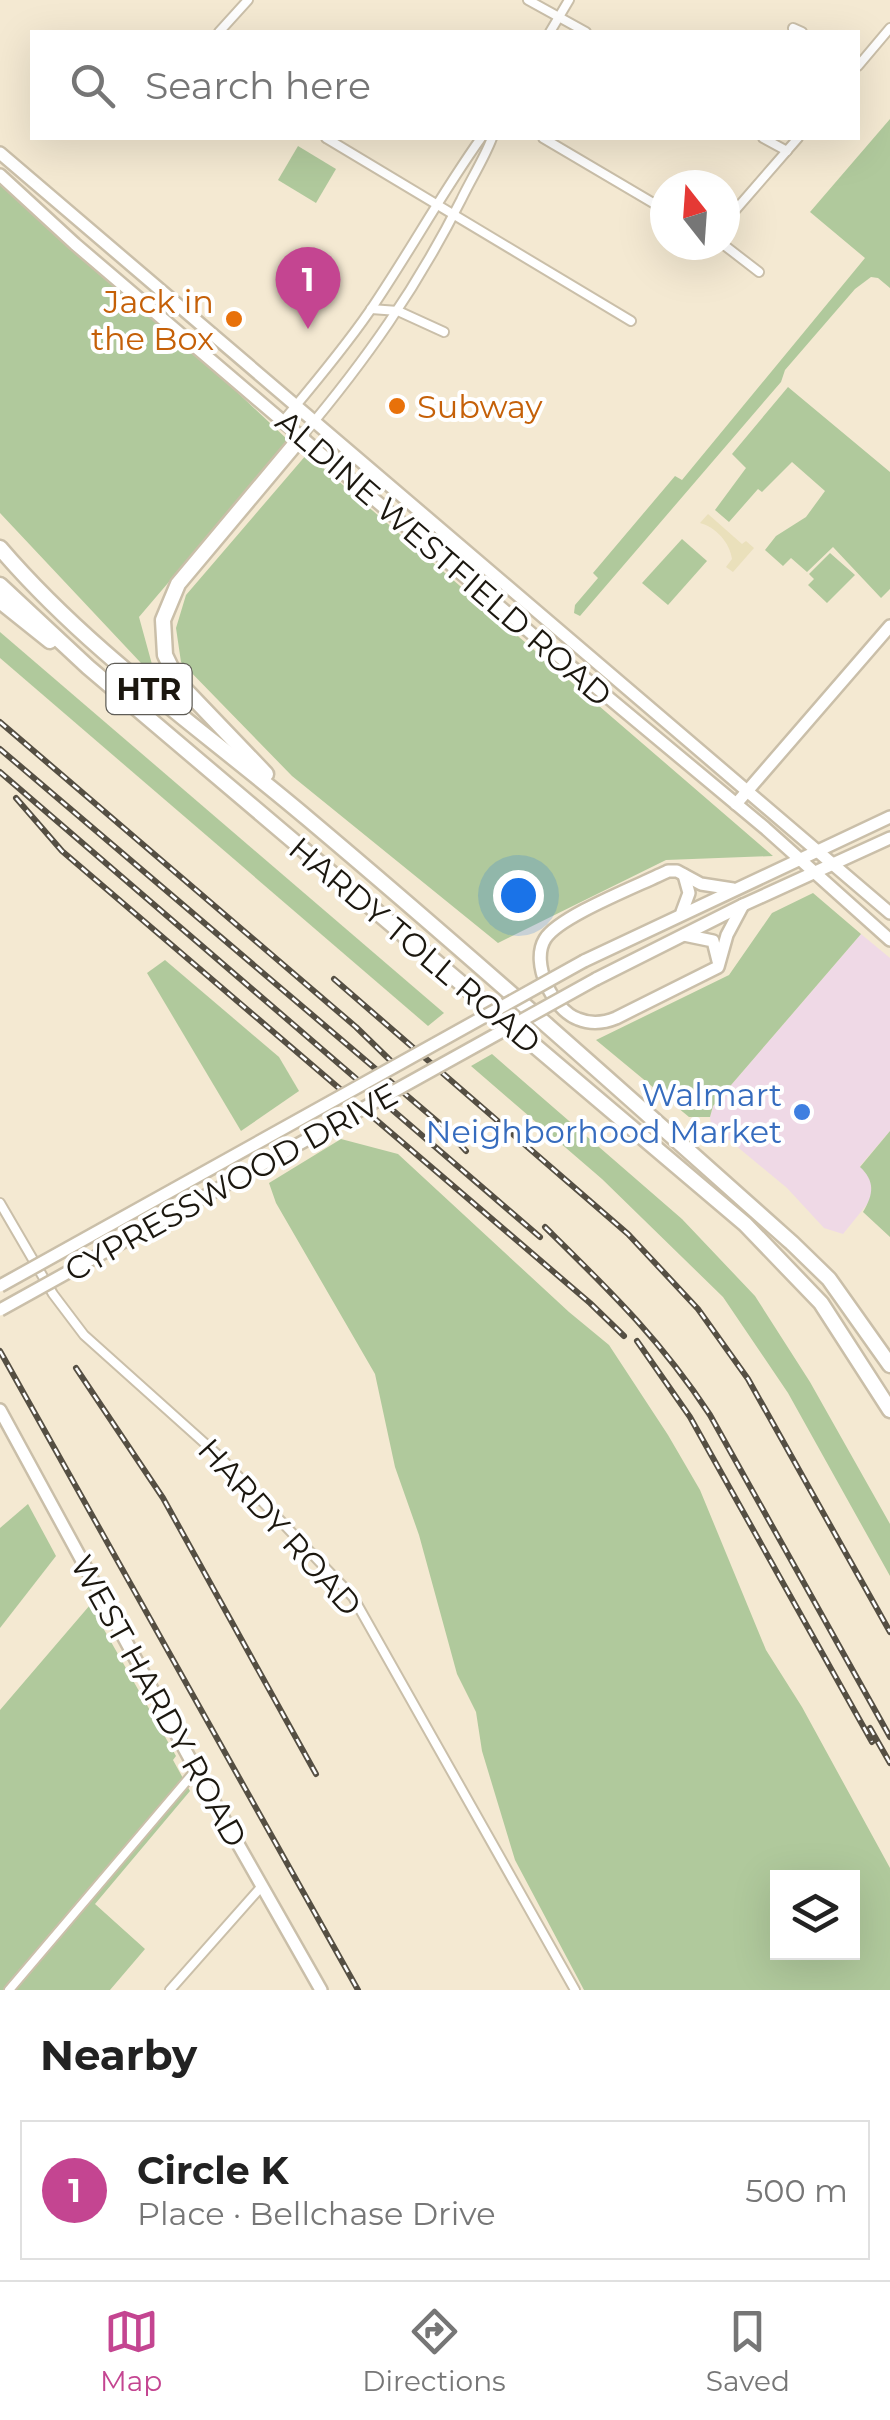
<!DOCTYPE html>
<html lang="en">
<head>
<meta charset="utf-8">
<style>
	body { margin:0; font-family:Montserrat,sans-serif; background:#f6f6f6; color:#222 }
	.controls { position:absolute; right:30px; bottom:30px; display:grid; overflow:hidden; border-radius:0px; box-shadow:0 10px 40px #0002 }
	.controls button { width:90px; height:90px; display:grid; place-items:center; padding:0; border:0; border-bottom:2px solid #e0e0e0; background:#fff; color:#222; font:50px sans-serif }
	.compass { position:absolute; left:650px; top:170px; width:90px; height:90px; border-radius:50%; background:#fff; box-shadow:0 10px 40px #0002; rotate:343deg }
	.you { position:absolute; left:518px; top:895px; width:35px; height:35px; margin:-25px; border:8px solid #fff; border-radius:50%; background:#1a73e8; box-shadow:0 0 0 15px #1a73e833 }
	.badge { display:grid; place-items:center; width:65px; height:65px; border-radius:50%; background:#c44591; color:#fff; font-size:32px; font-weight:700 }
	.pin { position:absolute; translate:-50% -82px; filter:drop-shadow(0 2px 5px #0008) }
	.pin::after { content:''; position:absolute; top:52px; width:35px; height:30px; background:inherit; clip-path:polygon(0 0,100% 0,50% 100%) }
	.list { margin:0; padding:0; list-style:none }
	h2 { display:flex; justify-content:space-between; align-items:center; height:130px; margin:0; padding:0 40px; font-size:42px }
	h2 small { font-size:32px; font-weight:400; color:#767676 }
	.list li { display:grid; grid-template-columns:65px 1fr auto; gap:30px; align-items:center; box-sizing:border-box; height:140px; margin:0 20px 20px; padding:0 20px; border:2px solid #e0e0e0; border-radius:0px }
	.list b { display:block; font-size:38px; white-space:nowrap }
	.list p { margin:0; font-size:32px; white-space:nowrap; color:#767676 }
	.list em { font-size:32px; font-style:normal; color:#767676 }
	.icon { flex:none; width:55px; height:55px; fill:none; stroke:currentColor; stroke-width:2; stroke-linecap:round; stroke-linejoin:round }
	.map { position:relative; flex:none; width:890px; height:1990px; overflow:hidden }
	.search { position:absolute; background:#fff; box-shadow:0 10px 40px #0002; left:30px; right:30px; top:30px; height:110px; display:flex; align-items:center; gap:25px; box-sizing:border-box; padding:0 35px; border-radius:0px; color:#767676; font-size:38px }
	.sheet { height:290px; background:#fff }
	nav { display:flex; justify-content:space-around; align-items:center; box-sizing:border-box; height:140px; border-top:2px solid #e0e0e0; background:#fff; font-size:28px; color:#767676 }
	nav a { display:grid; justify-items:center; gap:5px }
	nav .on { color:#c44591 }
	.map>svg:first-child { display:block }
</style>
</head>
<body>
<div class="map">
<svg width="890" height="1990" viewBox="0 0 890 1990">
	<rect width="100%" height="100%" fill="#f4e9d2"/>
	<!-- commercial -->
	<path fill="#efd9e6" d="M 861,934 L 890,958 L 890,1131 L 860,1166 L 870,1177 L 873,1197 L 843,1234 L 824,1228 L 787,1188 L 711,1125 L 710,1117 L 713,1106 Z"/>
	<!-- green -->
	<g fill="#b0c99c" fill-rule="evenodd">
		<path d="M 890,119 L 890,288 L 878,278 L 871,277 L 855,289 L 785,370 L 781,382 L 580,616 L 574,613 L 575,605 L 598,578 L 593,573 L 675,476 L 682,480 L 865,258 L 810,212 Z"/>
		<path d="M 298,146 L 336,169 L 316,203 L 278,180 Z"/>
		<path d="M 0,185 L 237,392 L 289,441 L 139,617 L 156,679 L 0,513 Z"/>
		<path d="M 788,387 L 890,472 L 890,589 L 881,598 L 833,547 L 807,572 L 791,558 L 783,566 L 765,550 L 776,536 L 806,517 L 825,491 L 792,462 L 762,492 L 758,489 L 729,522 L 715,510 L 746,468 L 732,454 Z"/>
		<path d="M 307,454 L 773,856 L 666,860 L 498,943 L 292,776 L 181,662 L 176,628 L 186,595 Z"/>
		<path d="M 682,539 L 707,561 L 668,605 L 642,583 Z"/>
		<path d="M 830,553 L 855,575 L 827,603 L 808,585 L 814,579 L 809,574 Z"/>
		<path d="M 0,633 L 0,632 L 444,1013 L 428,1026 L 0,658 Z"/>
		<path d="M 813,893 L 861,934 L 713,1106 L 710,1117 L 689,1117 L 596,1040 L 729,975 L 772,913 Z"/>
		<path d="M 165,960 L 279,1057 L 299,1091 L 241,1131 L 147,973 Z"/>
		<path d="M 492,1054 L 682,1219 L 755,1296 L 810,1382 L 890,1524 L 890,1576 L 788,1393 L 723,1297 L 602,1179 L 471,1066 Z"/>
		<path d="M 890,1131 L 890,1237 L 863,1212 C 874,1194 875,1181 860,1167 Z"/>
		<path d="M 341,1139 L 398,1154 L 569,1312 L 609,1345 L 668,1435 L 700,1490 L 766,1650 L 802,1707 L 890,1868 L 890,1990 L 584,1990 L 515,1860 L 482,1751 L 476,1712 L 457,1674 L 419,1535 L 395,1467 L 375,1374 L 276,1203 L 269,1183 ZM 778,1878 L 852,1878 L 852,1952 L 778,1952 Z"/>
		<path d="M 28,1504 L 56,1556 L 0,1628 L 0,1528 Z"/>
		<path d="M 90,1605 L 176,1756 L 173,1760 L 190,1791 L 95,1904 L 145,1949 L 110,1990 L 0,1990 L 0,1710 Z"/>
	</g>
	<!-- sand -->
	<path fill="#eae0bb" d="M 708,514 L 742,544 L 746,541 L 754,548 L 733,572 L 726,567 L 732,559 C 730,543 716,527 700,523 Z"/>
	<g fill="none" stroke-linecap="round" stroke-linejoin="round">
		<!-- street casing -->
		<g stroke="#cabfa9" stroke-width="12">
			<g id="street">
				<path d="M 528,0 L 586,32"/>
				<path d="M 793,28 L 802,32"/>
				<path d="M 219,32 L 248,0"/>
				<path d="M 550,32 L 569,0"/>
				<path d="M 858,66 L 890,28"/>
				<path d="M 326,138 L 631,321"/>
				<path d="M 543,138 L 665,210"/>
				<path d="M 763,138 L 787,151"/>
				<path d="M 725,222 L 798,138"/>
				<path d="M 724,245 L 759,272"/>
				<path d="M 371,309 L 398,311 L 444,332"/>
				<path d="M 283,421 C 313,385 342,351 369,312 C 408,255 441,194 481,138"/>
				<path d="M 302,436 C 366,360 416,289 461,200 C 471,179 484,159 492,138"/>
				<path d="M 0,1203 L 53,1294 L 84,1335 L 219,1456 L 353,1597 L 575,1990"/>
				<path d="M 9,1990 L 196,1770"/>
				<path d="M 170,1990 L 262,1886"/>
			</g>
		</g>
		<!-- secondary casing -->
		<g stroke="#cabfa9" stroke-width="16">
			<g id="secondary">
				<path d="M 0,153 L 890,913"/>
				<path d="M 0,175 L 75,244 L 532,634 L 765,828 L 890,940"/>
				<path d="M 736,804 L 890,626"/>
				<path d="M 733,889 L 701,884 L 677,871 L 668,871 C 640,885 559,916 545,939 C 530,963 553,1010 578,1019 C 590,1024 604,1023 616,1018 L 718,967 L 727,935 L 743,905"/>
				<path d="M 682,912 L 689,893 L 684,875"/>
				<path d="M 684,935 L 713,941 L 718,961"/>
				<path d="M 584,961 L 890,817"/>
				<path d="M 596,979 L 743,905 L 890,838"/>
				<path d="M 0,1410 L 196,1770 L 321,1990"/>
			</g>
		</g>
		<!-- highway casing -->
		<g stroke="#cabfa9" stroke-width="19">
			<g id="highway">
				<path d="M 0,548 C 89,652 203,730 307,818 C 472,957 633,1101 793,1244 L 829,1279 L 890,1365"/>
				<path d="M 0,585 L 88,667 L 745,1224 L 821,1303 L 890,1410"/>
				<path d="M 0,601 L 50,641"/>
				<path d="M 266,774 L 178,682 L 165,655 L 163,620 L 178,584 L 302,436"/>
			</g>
		</g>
		<!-- street -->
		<use href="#street" stroke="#fff" stroke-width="8"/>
		<!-- secondary -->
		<use href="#secondary" stroke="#fff" stroke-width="11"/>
		<!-- highway -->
		<use href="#highway" stroke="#fff" stroke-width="14"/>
		<!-- rail casing -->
		<g stroke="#554f43" stroke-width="6">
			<g id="rail">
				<path d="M 0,722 L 356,1027 L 394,1064"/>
				<path d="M 0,749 L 445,1128 L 466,1151"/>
				<path d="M 0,772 L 540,1237"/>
				<path d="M 16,798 L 62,851 L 590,1303 L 624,1336"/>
				<path d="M 334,979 L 628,1234 L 698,1309 L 748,1379 L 890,1632"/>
				<path d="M 545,1227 C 609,1290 660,1339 710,1415 L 890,1737"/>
				<path d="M 637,1341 L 690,1417 L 872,1742"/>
				<path d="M 0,1351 L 358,1990"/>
				<path d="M 76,1368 L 163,1498 L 316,1774"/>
				<path d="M 870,1728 L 890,1763"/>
			</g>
		</g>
		<!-- rail -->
		<use href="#rail" stroke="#fff" stroke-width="2.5" stroke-dasharray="8" stroke-linecap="butt"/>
		<!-- secondary-bridge casing -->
		<g stroke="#cabfa9" stroke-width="16" stroke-linecap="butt">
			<g id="secondary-bridge">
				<path d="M 0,1286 L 584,961"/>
				<path d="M 0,1310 L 596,979"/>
			</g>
		</g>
		<!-- secondary-bridge -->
		<use href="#secondary-bridge" stroke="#fff" stroke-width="11"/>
	</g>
	<!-- markers -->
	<g fill="#e8710a" stroke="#fff" stroke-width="4">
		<circle cx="234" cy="319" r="10"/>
		<circle cx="397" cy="406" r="10"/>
	</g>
	<circle fill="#3f7fe0" stroke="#fff" stroke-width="4" cx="802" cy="1112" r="10"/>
	<g text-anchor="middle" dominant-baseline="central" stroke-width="8" stroke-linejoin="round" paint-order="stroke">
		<!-- shield labels -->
		<rect fill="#fff" stroke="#5f5d57" stroke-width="2.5" x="106.5" y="664" width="85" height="50" rx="8"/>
		<g font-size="30" font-weight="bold" fill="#1b170f">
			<text x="149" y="689">HTR</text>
		</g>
		<!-- food labels -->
		<g font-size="32" fill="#c56008" stroke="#fff" text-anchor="end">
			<text x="214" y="301">Jack in<tspan x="214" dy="37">the Box</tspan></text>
			<text x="417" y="406" text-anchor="start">Subway</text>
		</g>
		<!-- street labels -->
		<g font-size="32" fill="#1b170f" stroke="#fff">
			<text transform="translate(444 558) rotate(41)">ALDINE WESTFIELD ROAD</text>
			<text transform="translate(415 945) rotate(40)">HARDY TOLL ROAD</text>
			<text transform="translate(231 1182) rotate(-29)">CYPRESSWOOD DRIVE</text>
			<text transform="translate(280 1527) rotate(48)">HARDY ROAD</text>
			<text transform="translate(159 1701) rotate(61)">WEST HARDY ROAD</text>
		</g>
		<!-- shop labels -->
		<g font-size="32" fill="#366cbe" stroke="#fff" text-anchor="end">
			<text x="782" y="1094">Walmart<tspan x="782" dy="37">Neighborhood Market</tspan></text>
		</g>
	</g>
</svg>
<div class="controls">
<button><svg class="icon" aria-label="layers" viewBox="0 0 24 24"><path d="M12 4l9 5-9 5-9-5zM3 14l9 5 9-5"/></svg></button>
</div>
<svg class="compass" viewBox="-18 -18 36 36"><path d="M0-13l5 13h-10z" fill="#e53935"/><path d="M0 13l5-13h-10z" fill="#767676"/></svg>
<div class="you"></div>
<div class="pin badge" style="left:308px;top:329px">1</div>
<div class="search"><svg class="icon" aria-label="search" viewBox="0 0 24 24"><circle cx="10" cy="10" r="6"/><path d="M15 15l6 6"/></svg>Search here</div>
</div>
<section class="sheet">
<h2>Nearby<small></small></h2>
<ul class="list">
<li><span class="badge">1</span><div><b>Circle K</b><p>Place · Bellchase Drive</p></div><em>500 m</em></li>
</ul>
</section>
<nav>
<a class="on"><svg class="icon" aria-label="map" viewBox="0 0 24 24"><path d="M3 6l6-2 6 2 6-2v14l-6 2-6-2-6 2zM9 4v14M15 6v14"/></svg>Map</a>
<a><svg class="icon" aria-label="directions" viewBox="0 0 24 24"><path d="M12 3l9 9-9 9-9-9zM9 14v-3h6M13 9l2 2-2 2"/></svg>Directions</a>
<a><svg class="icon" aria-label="saved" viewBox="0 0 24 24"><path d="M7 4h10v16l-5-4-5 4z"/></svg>Saved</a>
</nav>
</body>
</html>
